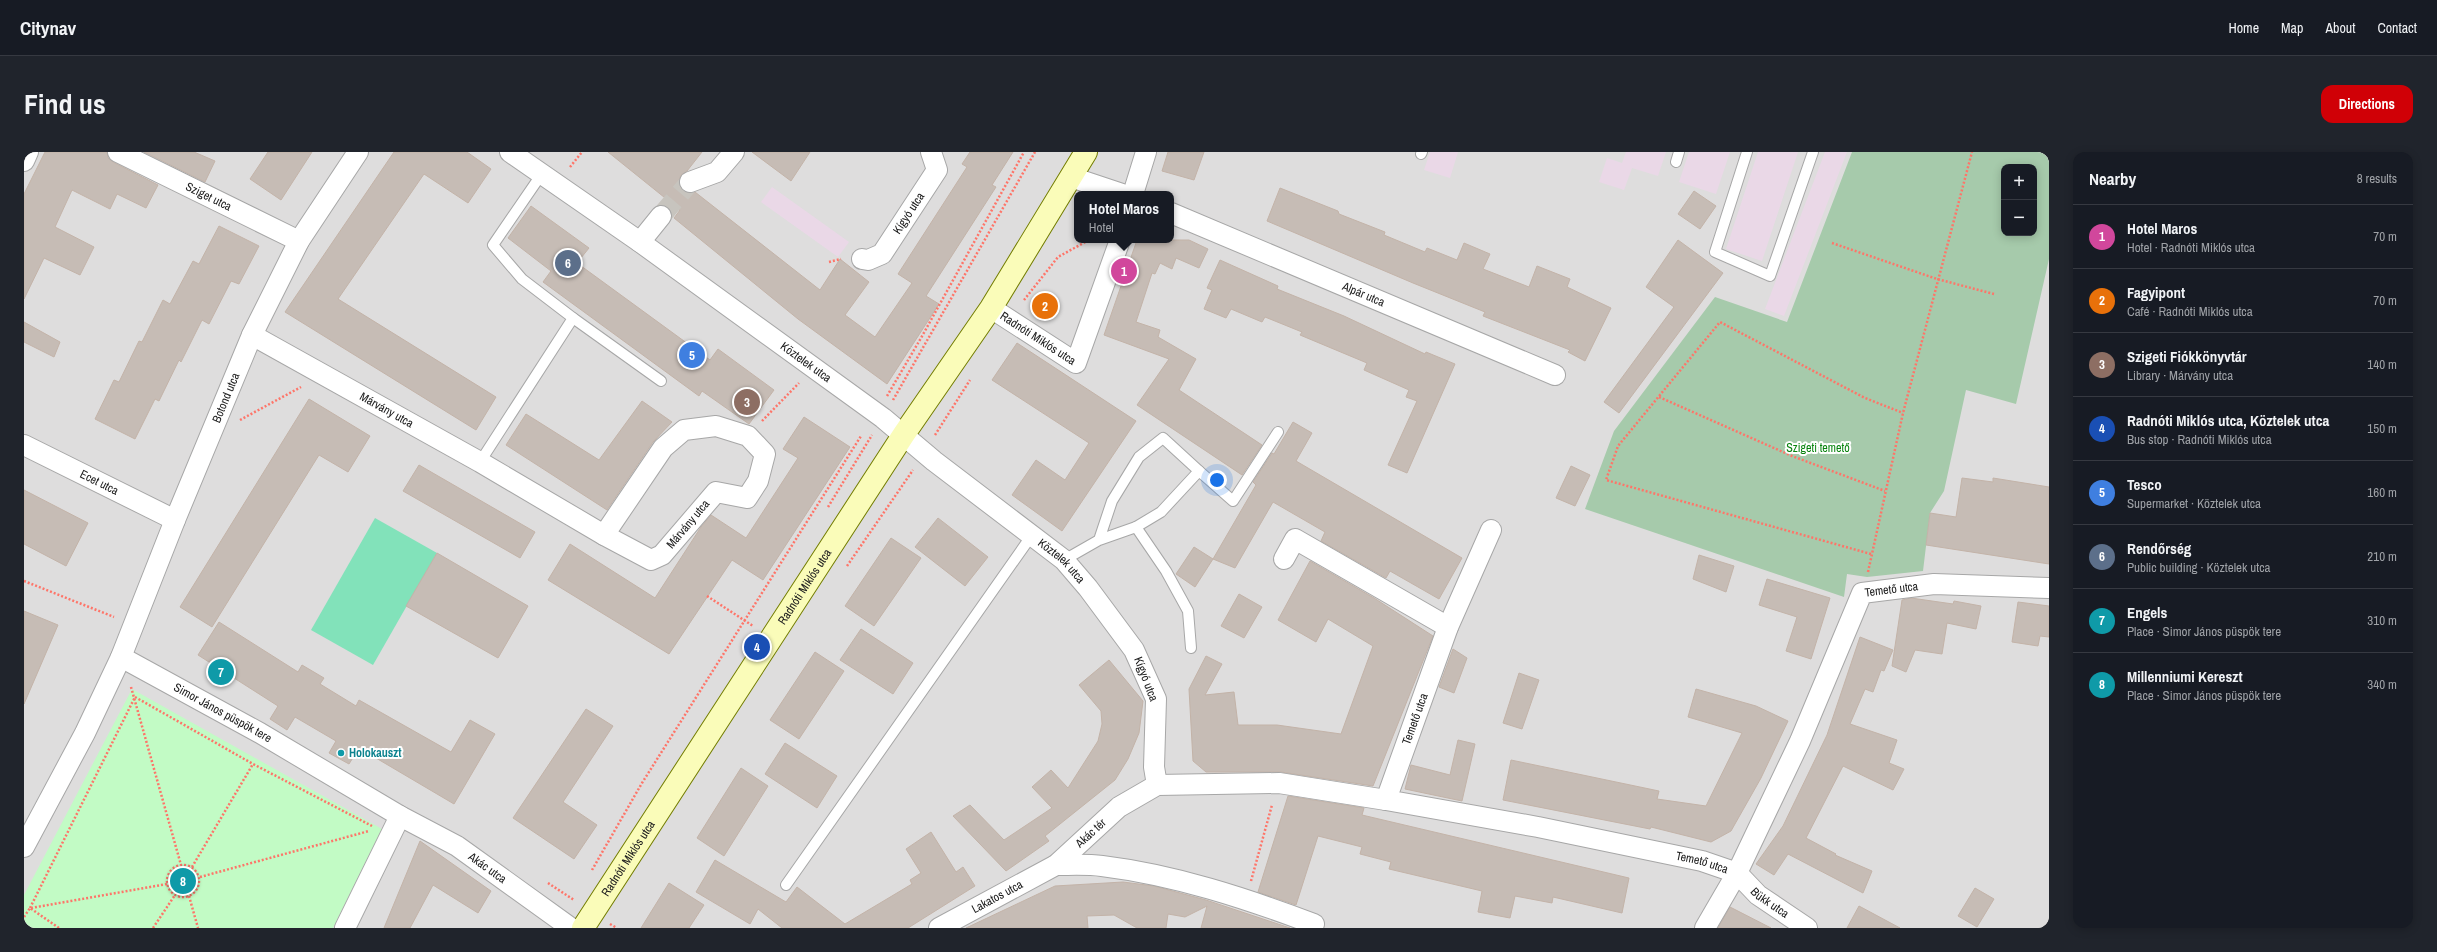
<!DOCTYPE html>
<html lang="en">
<head>
<meta charset="utf-8">
<style>
	body { margin:0; font-family:"Archivo Narrow",sans-serif; background:#20242c; color:#f1f3f6 }
	.controls { position:absolute; right:12px; top:12px; display:grid; overflow:hidden; border-radius:8px; box-shadow:0 2px 10px #0003 }
	.controls button { width:36px; height:36px; display:grid; place-items:center; padding:0; border:0; border-bottom:1px solid #363941; background:#171b24; color:#f1f3f6; font:20px sans-serif }
	.you { position:absolute; left:1193px; top:328px; width:14px; height:14px; margin:-10px; border:3px solid #fff; border-radius:50%; background:#1a73e8; box-shadow:0 0 0 6px #1a73e833 }
	.badge { display:grid; place-items:center; width:26px; height:26px; border-radius:50%; background:#d00006; color:#fff; font-size:13px; font-weight:700 }
	.pin { position:absolute; translate:-50% -50%; border:2px solid #fff; box-shadow:0 1px 4px #0006 }
	.popup { position:absolute; left:1050px; top:39px; width:100px; height:52px; box-sizing:border-box; display:grid; place-content:center; border-radius:8px; background:#171b24; filter:drop-shadow(0 1px 3px #0005); font-size:13px; white-space:nowrap; color:#9ea1a6 }
	.popup b { font-size:15px; color:#f1f3f6 }
	.popup::after { content:''; position:absolute; left:50%; top:100%; margin-left:-8px; border:8px solid transparent; border-top-color:#171b24 }
	.list { margin:0; padding:0; list-style:none }
	h2 { display:flex; justify-content:space-between; align-items:center; height:52px; margin:0; padding:0 16px; font-size:17px }
	h2 small { font-size:13px; font-weight:400; color:#9ea1a6 }
	.list li { display:grid; grid-template-columns:26px 1fr auto; gap:12px; align-items:center; box-sizing:border-box; height:64px; padding:0 16px; border-top:1px solid #363941 }
	.list b { display:block; font-size:15px; white-space:nowrap }
	.list p { margin:0; font-size:13px; white-space:nowrap; color:#9ea1a6 }
	.list em { font-size:13px; font-style:normal; color:#9ea1a6 }
	.map { position:relative; flex:none; width:2025px; height:776px; overflow:hidden; border-radius:12px }
	header { display:flex; align-items:center; gap:24px; box-sizing:border-box; height:56px; padding:0 20px; background:#171b24; border-bottom:1px solid #363941 }
	header strong { font-size:19px }
	nav { display:flex; gap:22px; margin-inline-start:auto; font-size:14px }
	.intro { display:flex; align-items:center; justify-content:space-between; box-sizing:border-box; height:96px; padding:0 24px }
	h1 { margin:0; font-size:28px }
	.button { padding:10px 18px; border-radius:12px; background:#d00006; color:#fff; font-size:14px; font-weight:700 }
	main { display:flex; gap:24px; padding:0 24px }
	aside { flex:1; background:#171b24; border-radius:12px; box-shadow:0 2px 10px #0003 }
	.map>svg:first-child { display:block }
</style>
</head>
<body>
<header>
<strong>Citynav</strong>
<nav><a>Home</a><a>Map</a><a>About</a><a>Contact</a></nav>
</header>
<div class="intro"><h1>Find us</h1><a class="button">Directions</a></div>
<main>
<div class="map">
<svg width="2025" height="776" viewBox="0 0 2025 776">
	<rect width="100%" height="100%" fill="#f1ede6"/>
	<!-- residential -->
	<path fill="#dedddd" fill-rule="evenodd" d="M 0,0 L 2025,0 L 2025,776 L 0,776 ZM 1980,15 L 2010,15 L 2010,81 L 1980,81 ZM 1053,42 L 1147,42 L 1147,88 L 1053,88 Z"/>
	<!-- industrial -->
	<g fill="#ead8e7">
		<path d="M 1406,0 L 1434,0 L 1426,26 L 1400,18 Z"/>
		<path d="M 1602,0 L 1642,0 L 1634,24 L 1608,16 L 1600,38 L 1575,30 L 1583,6 L 1598,11 Z"/>
		<path d="M 1665,0 L 1706,0 L 1692,42 L 1655,30 Z"/>
		<path d="M 1734,0 L 1774,0 L 1738,109 L 1702,97 Z"/>
		<path d="M 1801,0 L 1823,0 L 1760,164 L 1741,157 Z"/>
		<path d="M 748,35 L 825,90 L 814,105 L 737,50 Z"/>
	</g>
	<!-- cemetery -->
	<path fill="#a6caab" fill-rule="evenodd" d="M 1828,0 L 2025,0 L 2025,107 L 1992,252 L 1942,238 L 1920,339 L 1906,361 L 1899,419 L 1843,425 L 1823,422 L 1820,445 L 1561,357 L 1590,279 L 1691,145 L 1763,170 ZM 1980,15 L 2010,15 L 2010,81 L 1980,81 Z"/>
	<!-- park -->
	<path fill="#c2fbc5" d="M 108,537 L 358,677 L 309,776 L 0,776 L 0,743 Z"/>
	<!-- pitch -->
	<path fill="#82e2ba" d="M 351,366 L 413,401 L 349,513 L 287,478 Z"/>
	<!-- building -->
	<g fill="#c6bcb5" stroke="#c3b3a8">
		<path d="M 21,0 L 83,0 L 84,6 L 89,10 L 134,33 L 122,56 L 93,42 L 86,57 L 48,38 L 31,75 L 70,95 L 56,123 L 20,106 L 0,147 L 0,42 Z"/>
		<path d="M 120,0 L 170,0 L 191,9 L 181,30 Z"/>
		<path d="M 244,0 L 288,0 L 257,48 L 226,27 Z"/>
		<path d="M 370,0 L 443,0 L 467,17 L 444,51 L 400,22 L 314,147 L 472,245 L 452,278 L 261,160 Z"/>
		<path d="M 584,0 L 678,0 L 663,19 L 657,23 L 655,28 L 658,39 L 664,41 L 671,40 L 796,138 L 816,107 L 845,130 L 821,163 L 851,185 L 888,131 L 874,122 L 943,15 L 938,12 L 946,0 L 989,0 L 968,33 L 972,35 L 902,144 L 915,152 L 863,232 L 774,167 L 650,66 L 656,58 Z"/>
		<path d="M 728,0 L 786,0 L 767,29 Z"/>
		<path d="M 1144,0 L 1180,0 L 1170,28 L 1138,19 Z"/>
		<path d="M 1256,36 L 1314,59 L 1315,62 L 1361,80 L 1360,83 L 1401,100 L 1403,96 L 1433,108 L 1440,91 L 1466,102 L 1459,117 L 1505,135 L 1513,114 L 1546,127 L 1543,135 L 1587,156 L 1561,209 L 1544,200 L 1546,198 L 1459,164 L 1461,160 L 1389,131 L 1243,69 Z"/>
		<path d="M 1670,39 L 1692,54 L 1676,77 L 1654,62 Z"/>
		<path d="M 507,54 L 565,96 L 553,111 L 686,208 L 694,197 L 750,238 L 725,272 L 678,239 L 675,244 L 519,130 L 527,119 L 484,86 Z"/>
		<path d="M 195,74 L 235,94 L 215,132 L 207,129 L 185,172 L 178,168 L 157,210 L 155,208 L 135,249 L 131,247 L 111,287 L 71,267 L 90,228 L 95,230 L 115,189 L 118,190 L 139,148 L 146,152 L 169,109 L 175,112 Z"/>
		<path d="M 1113,88 L 1165,88 L 1184,97 L 1175,116 L 1152,106 L 1148,117 L 1136,111 L 1131,122 L 1128,121 L 1112,170 L 1136,178 L 1134,185 L 1172,207 L 1155,238 L 1238,293 L 1218,323 L 1113,253 L 1145,207 L 1080,183 Z"/>
		<path d="M 1654,88 L 1699,121 L 1595,261 L 1580,250 L 1650,155 L 1622,135 Z"/>
		<path d="M 1196,108 L 1254,134 L 1253,137 L 1320,164 L 1401,202 L 1402,200 L 1431,212 L 1383,321 L 1364,313 L 1393,249 L 1382,245 L 1385,238 L 1340,218 L 1343,211 L 1276,183 L 1278,180 L 1241,165 L 1238,170 L 1207,157 L 1202,166 L 1180,157 L 1188,138 L 1183,136 Z"/>
		<path d="M 0,170 L 36,190 L 30,205 L 0,190 Z"/>
		<path d="M 993,191 L 1112,269 L 1038,379 L 988,343 L 1012,308 L 1041,328 L 1065,291 L 968,228 Z"/>
		<path d="M 285,247 L 346,284 L 324,320 L 295,303 L 188,475 L 156,455 Z"/>
		<path d="M 618,249 L 648,270 L 629,290 L 583,358 L 482,293 L 502,262 L 575,308 Z"/>
		<path d="M 780,265 L 826,295 L 739,428 L 708,408 L 645,502 L 524,428 L 546,392 L 631,446 L 677,375 L 687,363 L 722,386 L 774,306 L 759,297 Z"/>
		<path d="M 1269,270 L 1288,281 L 1272,309 L 1438,406 L 1415,447 L 1366,419 L 1362,426 L 1297,389 L 1301,380 L 1249,350 L 1211,416 L 1189,407 L 1232,333 L 1229,330 L 1248,301 L 1250,302 Z"/>
		<path d="M 395,313 L 511,380 L 496,406 L 379,339 Z"/>
		<path d="M 1547,314 L 1566,323 L 1551,354 L 1532,346 Z"/>
		<path d="M 1938,326 L 1969,330 L 1969,326 L 2025,335 L 2025,412 L 1902,393 L 1906,361 L 1932,365 Z"/>
		<path d="M 0,338 L 64,371 L 42,414 L 0,392 Z"/>
		<path d="M 914,366 L 964,405 L 941,434 L 891,395 Z"/>
		<path d="M 867,386 L 897,406 L 850,474 L 821,454 Z"/>
		<path d="M 1170,395 L 1189,407 L 1171,435 L 1152,422 Z"/>
		<path d="M 413,401 L 504,454 L 474,506 L 382,454 Z"/>
		<path d="M 1675,403 L 1710,414 L 1702,440 L 1669,427 Z"/>
		<path d="M 1286,409 L 1350,446 L 1409,484 L 1349,634 L 1257,620 L 1182,620 L 1169,609 L 1165,537 L 1182,504 L 1198,512 L 1181,543 L 1210,540 L 1214,573 L 1253,573 L 1317,582 L 1349,494 L 1304,467 L 1292,490 L 1254,468 Z"/>
		<path d="M 1743,427 L 1806,446 L 1787,507 L 1762,499 L 1773,465 L 1735,453 Z"/>
		<path d="M 1215,442 L 1238,455 L 1220,486 L 1197,474 Z"/>
		<path d="M 1887,446 L 1929,452 L 1930,449 L 1957,454 L 1952,477 L 1923,471 L 1918,502 L 1891,498 L 1882,520 L 1868,514 L 1878,448 Z"/>
		<path d="M 1994,450 L 2025,454 L 2025,485 L 2016,484 L 2014,494 L 1988,490 Z"/>
		<path d="M 0,459 L 34,473 L 0,552 Z"/>
		<path d="M 195,470 L 274,520 L 278,513 L 300,526 L 296,532 L 332,554 L 335,548 L 427,600 L 446,568 L 471,582 L 430,652 L 335,596 L 325,612 L 305,601 L 312,589 L 271,565 L 263,578 L 246,567 L 254,554 L 174,503 Z"/>
		<path d="M 837,477 L 889,511 L 869,542 L 816,508 Z"/>
		<path d="M 1836,485 L 1869,498 L 1860,519 L 1857,518 L 1849,540 L 1841,537 L 1826,572 L 1873,588 L 1865,611 L 1880,617 L 1869,638 L 1819,614 L 1782,686 L 1812,702 L 1811,703 L 1848,719 L 1839,741 L 1764,702 L 1750,723 L 1732,712 L 1759,674 L 1803,583 Z"/>
		<path d="M 1429,497 L 1443,506 L 1430,541 L 1415,535 Z"/>
		<path d="M 791,500 L 820,519 L 775,587 L 746,568 Z"/>
		<path d="M 1085,508 L 1119,549 L 1115,581 L 1104,607 L 1091,628 L 1021,684 L 1025,689 L 982,719 L 929,664 L 946,653 L 980,688 L 1028,656 L 1008,635 L 1027,618 L 1044,636 L 1074,589 L 1078,572 L 1077,559 L 1055,533 Z"/>
		<path d="M 1495,521 L 1515,528 L 1498,577 L 1479,571 Z"/>
		<path d="M 1672,537 L 1732,554 L 1764,569 L 1737,626 L 1707,679 L 1687,690 L 1627,675 L 1626,677 L 1479,648 L 1487,608 L 1635,639 L 1633,647 L 1682,654 L 1718,581 L 1664,565 Z"/>
		<path d="M 562,557 L 589,574 L 539,650 L 573,673 L 550,707 L 489,666 Z"/>
		<path d="M 1434,588 L 1451,592 L 1438,649 L 1381,637 L 1387,613 L 1426,623 Z"/>
		<path d="M 761,591 L 813,624 L 793,656 L 741,622 Z"/>
		<path d="M 717,616 L 744,634 L 700,704 L 673,686 Z"/>
		<path d="M 1264,644 L 1340,656 L 1338,663 L 1605,726 L 1598,761 L 1529,745 L 1528,751 L 1491,744 L 1486,766 L 1454,760 L 1458,739 L 1365,717 L 1367,710 L 1336,702 L 1338,695 L 1294,684 L 1272,753 L 1234,740 Z"/>
		<path d="M 907,680 L 932,720 L 939,715 L 951,734 L 884,776 L 758,776 L 734,757 L 726,772 L 672,740 L 691,708 L 762,750 L 773,735 L 821,772 L 888,732 L 886,728 L 897,721 L 882,697 Z"/>
		<path d="M 396,689 L 467,739 L 454,761 L 409,733 L 386,776 L 360,776 Z"/>
		<path d="M 1099,730 L 1130,734 L 1182,748 L 1266,776 L 1177,776 L 1183,754 L 1161,765 L 1144,762 L 1142,776 L 1113,776 L 1090,763 L 1063,764 L 1064,776 L 942,776 L 1031,734 Z"/>
		<path d="M 645,731 L 680,753 L 665,776 L 617,776 Z"/>
		<path d="M 1951,736 L 1970,747 L 1953,775 L 1934,764 Z"/>
		<path d="M 1835,754 L 1876,776 L 1823,776 Z"/>
		<path d="M 1706,755 L 1747,776 L 1694,776 Z"/>
	</g>
	<g fill="none" stroke-linecap="round" stroke-linejoin="round">
		<!-- street-tunnel -->
		<path stroke="#c7c4be" stroke-width="20" stroke-dasharray="20 10" stroke-linecap="butt" d="M 637,64 L 666,30"/>
		<!-- lane casing -->
		<g stroke="#a7a7a7" stroke-width="12">
			<g id="lane">
				<path d="M 1723,0 L 1691,100 L 1746,124 L 1789,0"/>
				<path d="M 1397,2 L 1398,0"/>
				<path d="M 1652,10 L 1655,0"/>
				<path d="M 549,166 L 637,229"/>
				<path d="M 456,310 L 549,166 L 498,127 L 469,93 L 517,23"/>
				<path d="M 1175,319 L 1209,349 L 1254,280"/>
				<path d="M 1112,375 L 1142,419 L 1164,459 L 1167,496"/>
				<path d="M 1040,408 L 1075,388 L 1088,349 L 1115,305 L 1139,286 L 1175,319 L 1137,360 L 1112,375 L 1075,388"/>
				<path d="M 762,733 L 1008,383"/>
			</g>
		</g>
		<!-- street casing -->
		<g stroke="#a7a7a7" stroke-width="22">
			<g id="street">
				<path id="s1" d="M 94,0 L 275,89"/>
				<path id="s2" d="M 486,0 L 616,90 L 859,266 L 910,309 L 1040,408 L 1064,436 L 1110,498 L 1132,547 L 1130,615 L 1133,633"/>
				<path d="M 0,9 L 4,0"/>
				<path d="M 1047,25 L 1098,42"/>
				<path d="M 666,30 L 693,20 L 710,0"/>
				<path d="M 1109,42 L 1122,0"/>
				<path id="s3" d="M 1147,61 L 1531,223"/>
				<path d="M 616,90 L 637,64"/>
				<path id="s4" d="M 838,107 L 844,108 L 858,102 L 913,18 L 907,0"/>
				<path id="s5" d="M 967,156 L 1052,211 L 1096,88"/>
				<path id="s6" d="M 228,183 L 456,310 L 580,383"/>
				<path d="M 692,274 L 724,284 L 741,302 L 734,329 L 723,346 L 692,340 L 638,403 L 627,408 L 580,383 L 639,296 L 660,278 Z"/>
				<path id="s7" d="M 0,293 L 151,368"/>
				<path id="s8" d="M 1467,378 L 1424,475 L 1362,648 L 1514,675 L 1678,709 L 1713,721 L 1776,589 L 1838,441 L 1910,432 L 2025,436"/>
				<path d="M 1260,407 L 1271,387 L 1424,475"/>
				<path id="s9" d="M 97,505 L 236,581 L 376,664 L 433,694 L 547,776"/>
				<path id="s10" d="M 0,695 L 61,581 L 97,505 L 151,368 L 228,183 L 275,89 L 334,0"/>
				<path d="M 1032,713 C 1047,713 1063,712 1078,714 C 1151,723 1221,746 1290,772"/>
				<path d="M 321,776 L 376,664"/>
				<path id="s11" d="M 915,776 L 1032,713 L 1095,655 L 1133,633 L 1255,631 L 1362,648"/>
				<path id="s12" d="M 1681,776 L 1713,721 L 1734,743 L 1783,776"/>
			</g>
		</g>
		<!-- secondary casing -->
		<g stroke="#737d01" stroke-width="24">
			<g id="secondary">
				<path id="s13" d="M 559,776 L 880,282 L 967,156 L 1062,0"/>
			</g>
		</g>
		<!-- path -->
		<g stroke="#fe7569" stroke-width="2.5" stroke-dasharray="2 2" stroke-linecap="butt">
			<path d="M 546,15 L 558,0"/>
			<path d="M 1808,91 L 1913,127 L 1970,142"/>
			<path d="M 805,110 L 817,107"/>
			<path d="M 1000,148 L 1034,105 L 1065,88"/>
			<path d="M 863,244 L 897,186 L 1000,0"/>
			<path d="M 1635,245 L 1768,304 L 1861,339"/>
			<path d="M 869,248 L 1011,0"/>
			<path d="M 216,268 L 277,235"/>
			<path d="M 738,269 L 775,231"/>
			<path d="M 911,283 L 946,228"/>
			<path d="M 804,355 L 848,283"/>
			<path d="M 1847,402 L 1582,328 L 1594,294 L 1696,170 L 1841,246 L 1879,261"/>
			<path d="M 823,414 L 889,318"/>
			<path d="M 1844,420 L 1879,261 L 1948,0"/>
			<path d="M 0,429 L 90,465"/>
			<path d="M 683,444 L 729,474"/>
			<path d="M 107,535 L 157,713"/>
			<path d="M 111,545 L 229,612 L 348,674"/>
			<circle cx="159" cy="729" r="16"/>
			<path d="M 168,715 L 229,612"/>
			<path d="M 568,718 L 618,631 L 837,284"/>
			<path d="M 176,725 L 345,679"/>
			<path d="M 1227,729 L 1248,653"/>
			<path d="M 524,731 L 550,748"/>
			<path d="M 165,744 L 174,776"/>
			<path d="M 6,756 L 111,545"/>
			<path d="M 7,756 L 143,732"/>
			<path d="M 0,765 L 6,756 L 35,776"/>
			<path d="M 586,772 L 593,776"/>
			<path d="M 129,776 L 151,743"/>
		</g>
		<!-- lane -->
		<use href="#lane" stroke="#fff" stroke-width="10"/>
		<!-- street -->
		<use href="#street" stroke="#fff" stroke-width="20"/>
		<!-- secondary -->
		<use href="#secondary" stroke="#fafcb9" stroke-width="22"/>
	</g>
	<!-- markers -->
	<circle fill="#0f9aa8" stroke="#fff" stroke-width="1.5" cx="317" cy="601" r="4"/>
	<g text-anchor="middle" dominant-baseline="central" stroke-width="4" stroke-linejoin="round" paint-order="stroke">
		<!-- street labels -->
		<g font-size="12" fill="#202020" stroke="#fff">
			<text stroke="none"><textPath href="#s1" startOffset="101">Sziget utca</textPath></text>
			<text stroke="none"><textPath href="#s4" startOffset="70">Kígyó utca</textPath></text>
			<text stroke="none"><textPath href="#s3" startOffset="209">Alpár utca</textPath></text>
			<text stroke="none"><textPath href="#s5" startOffset="56">Radnóti Miklós utca</textPath></text>
			<text stroke="none"><textPath href="#s2" startOffset="363">Köztelek utca</textPath></text>
			<text stroke="none"><textPath href="#s10" startOffset="493">Botond utca</textPath></text>
			<text stroke="none"><textPath href="#s6" startOffset="154">Márvány utca</textPath></text>
			<text stroke="none"><textPath href="#s7" startOffset="84">Ecet utca</textPath></text>
			<text transform="translate(664 372) rotate(-50)">Márvány utca</text>
			<text stroke="none"><textPath href="#s2" startOffset="687">Köztelek utca</textPath></text>
			<text stroke="none"><textPath href="#s13" startOffset="407">Radnóti Miklós utca</textPath></text>
			<text stroke="none"><textPath href="#s8" startOffset="985">Temető utca</textPath></text>
			<text transform="translate(1122 527) rotate(69)">Kígyó utca</text>
			<text stroke="none"><textPath href="#s9" startOffset="116">Simor János püspök tere</textPath></text>
			<text transform="translate(1391 567) rotate(-70)">Temető utca</text>
			<text stroke="none"><textPath href="#s11" startOffset="180">Akác tér</textPath></text>
			<text stroke="none"><textPath href="#s13" startOffset="83">Radnóti Miklós utca</textPath></text>
			<text stroke="none"><textPath href="#s8" startOffset="612">Temető utca</textPath></text>
			<text stroke="none"><textPath href="#s9" startOffset="423">Akác utca</textPath></text>
			<text stroke="none"><textPath href="#s11" startOffset="66">Lakatos utca</textPath></text>
			<text stroke="none"><textPath href="#s12" startOffset="108">Bükk utca</textPath></text>
		</g>
		<!-- park labels -->
		<g font-size="12" fill="#08840f" stroke="#fff">
			<text x="1794" y="296">Szigeti temető</text>
		</g>
		<!-- culture labels -->
		<g font-size="12" font-weight="bold" fill="#0d838f" stroke="#fff" text-anchor="start">
			<text x="325" y="601">Holokauszt</text>
		</g>
	</g>
</svg>
<div class="controls">
<button>+</button>
<button>−</button>
</div>
<div class="you"></div>
<div class="pin badge" style="left:1100px;top:119px;background:#d1479c">1</div>
<div class="popup"><b>Hotel Maros</b>Hotel</div>
<div class="pin badge" style="left:1021px;top:154px;background:#e8710a">2</div>
<div class="pin badge" style="left:723px;top:250px;background:#8d6e63">3</div>
<div class="pin badge" style="left:733px;top:495px;background:#1a4fb4">4</div>
<div class="pin badge" style="left:668px;top:203px;background:#3f7fe0">5</div>
<div class="pin badge" style="left:544px;top:111px;background:#5c6f8a">6</div>
<div class="pin badge" style="left:197px;top:520px;background:#0f9aa8">7</div>
<div class="pin badge" style="left:159px;top:729px;background:#0f9aa8">8</div>
</div>
<aside>
<h2>Nearby<small>8 results</small></h2>
<ul class="list">
<li><span class="badge" style="background:#d1479c">1</span><div><b>Hotel Maros</b><p>Hotel · Radnóti Miklós utca</p></div><em>70 m</em></li>
<li><span class="badge" style="background:#e8710a">2</span><div><b>Fagyipont</b><p>Café · Radnóti Miklós utca</p></div><em>70 m</em></li>
<li><span class="badge" style="background:#8d6e63">3</span><div><b>Szigeti Fiókkönyvtár</b><p>Library · Márvány utca</p></div><em>140 m</em></li>
<li><span class="badge" style="background:#1a4fb4">4</span><div><b>Radnóti Miklós utca, Köztelek utca</b><p>Bus stop · Radnóti Miklós utca</p></div><em>150 m</em></li>
<li><span class="badge" style="background:#3f7fe0">5</span><div><b>Tesco</b><p>Supermarket · Köztelek utca</p></div><em>160 m</em></li>
<li><span class="badge" style="background:#5c6f8a">6</span><div><b>Rendőrség</b><p>Public building · Köztelek utca</p></div><em>210 m</em></li>
<li><span class="badge" style="background:#0f9aa8">7</span><div><b>Engels</b><p>Place · Simor János püspök tere</p></div><em>310 m</em></li>
<li><span class="badge" style="background:#0f9aa8">8</span><div><b>Millenniumi Kereszt</b><p>Place · Simor János püspök tere</p></div><em>340 m</em></li>
</ul>
</aside>
</main>
</body>
</html>
